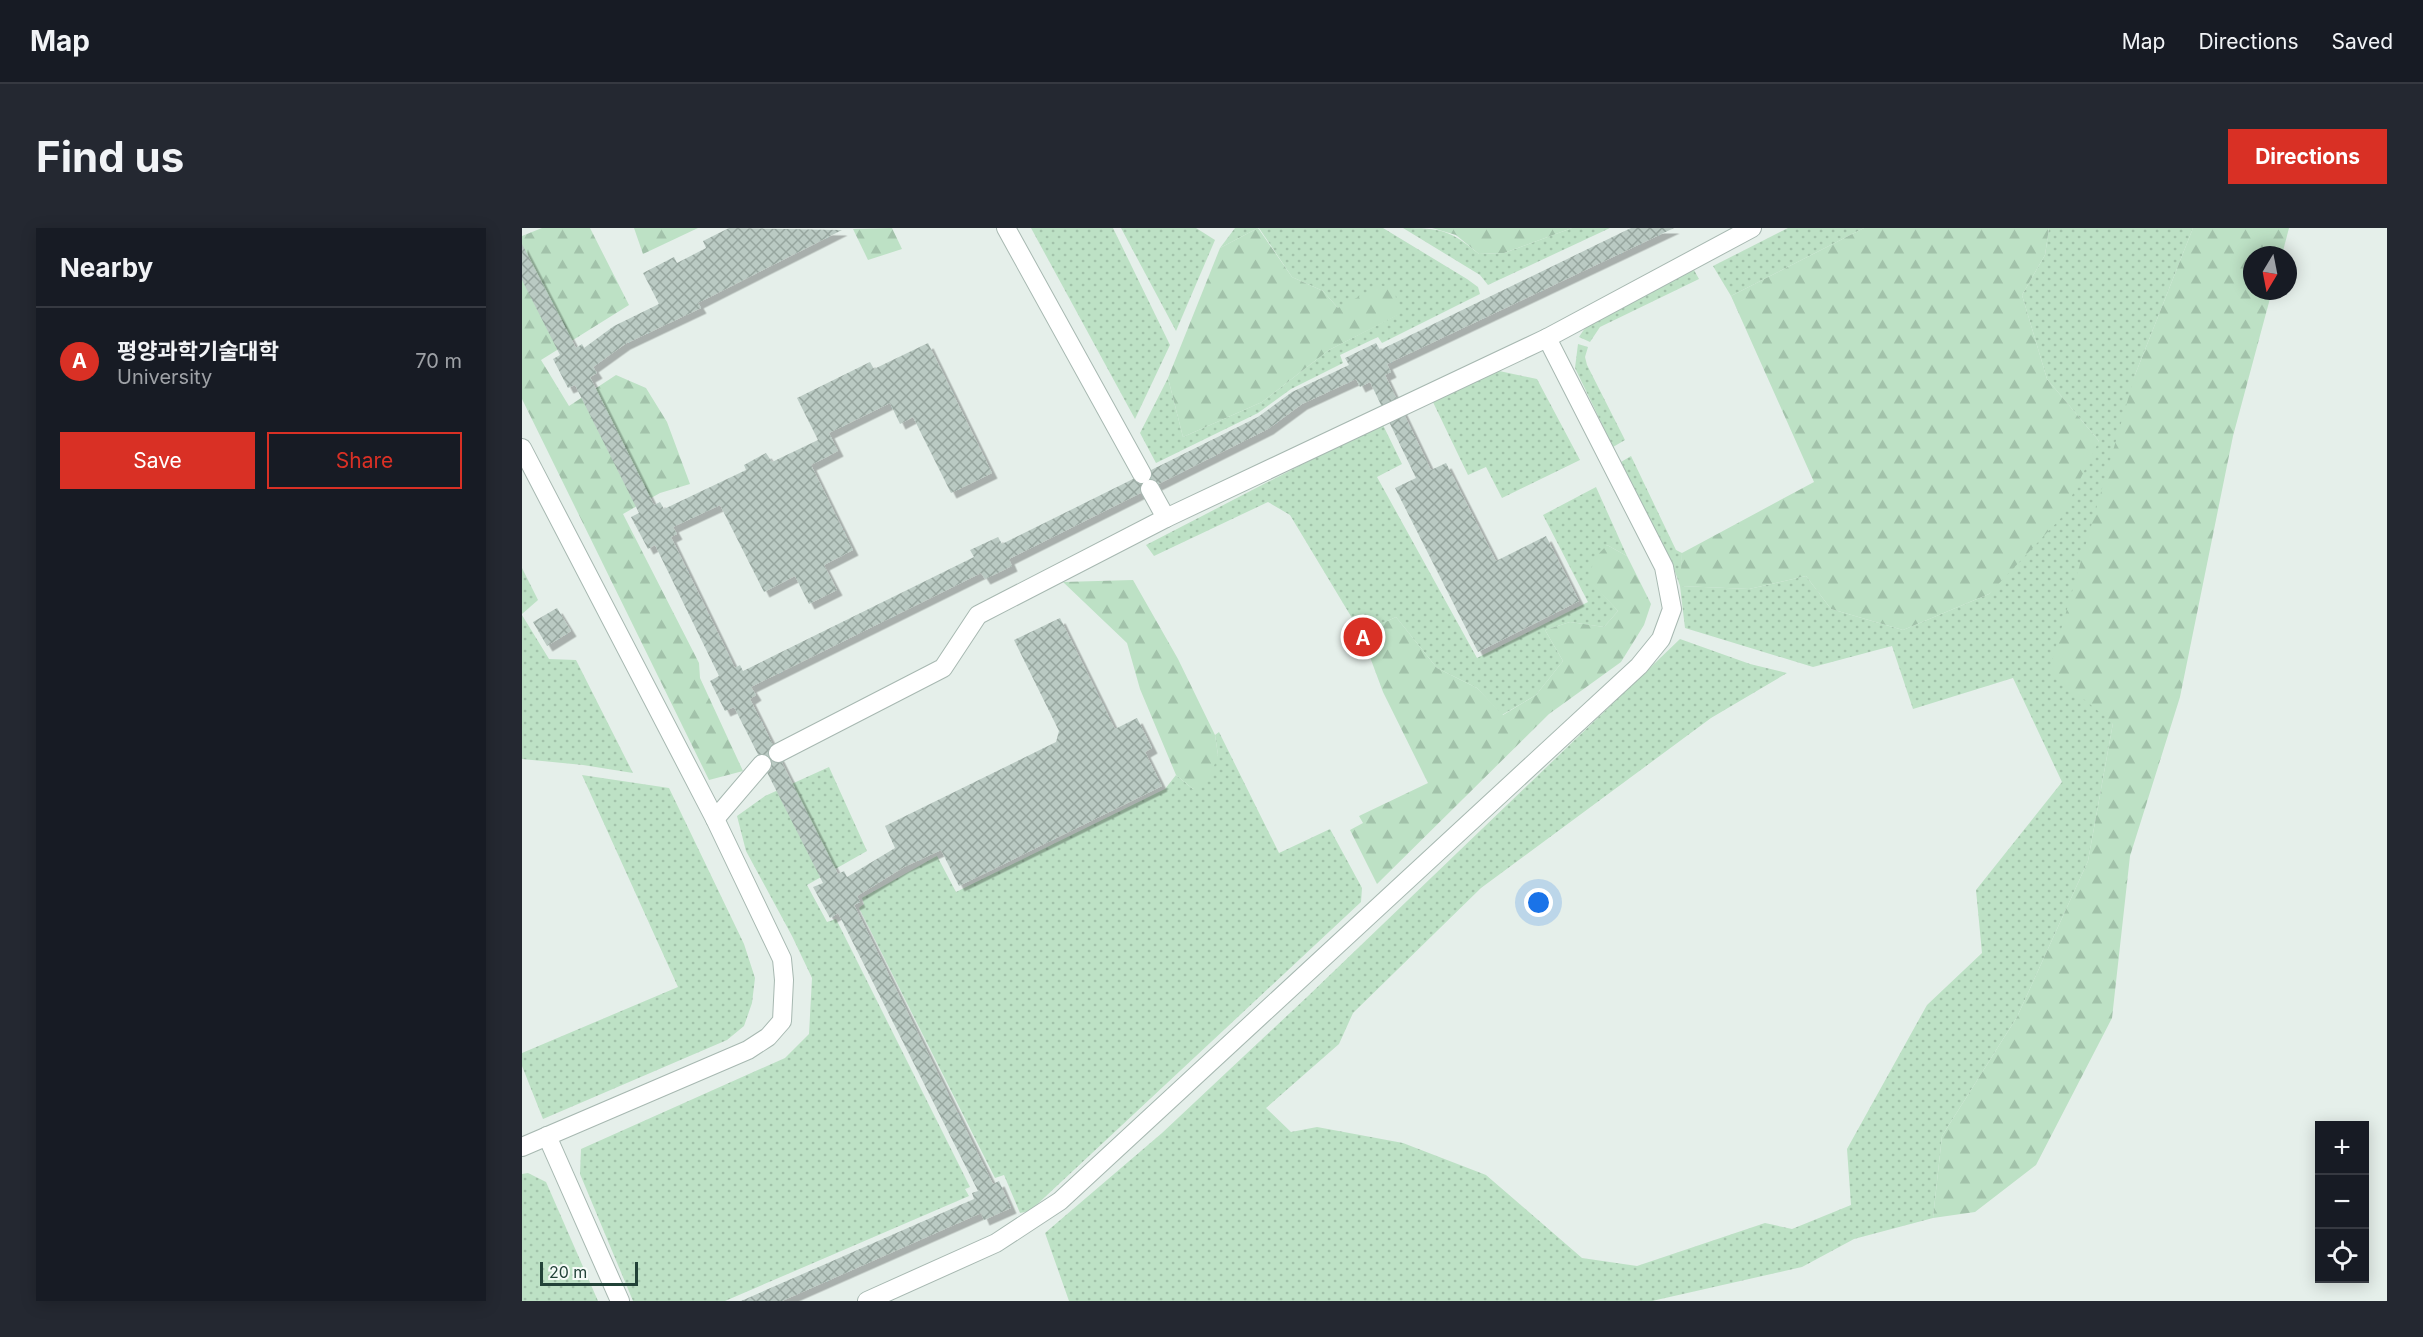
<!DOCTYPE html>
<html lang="en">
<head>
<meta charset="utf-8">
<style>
	body { margin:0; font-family:Inter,"Noto Sans KR",sans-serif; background:#242831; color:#f1f3f6 }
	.controls { position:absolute; right:18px; bottom:18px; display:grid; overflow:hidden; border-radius:0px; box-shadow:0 3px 15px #0003 }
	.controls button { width:54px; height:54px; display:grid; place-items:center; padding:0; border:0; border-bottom:2px solid #363941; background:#171b24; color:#f1f3f6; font:30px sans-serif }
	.compass { position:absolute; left:1721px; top:18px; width:54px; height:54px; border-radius:50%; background:#171b24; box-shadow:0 3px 15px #0003; rotate:190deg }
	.scale { position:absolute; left:18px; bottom:15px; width:98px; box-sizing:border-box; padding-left:6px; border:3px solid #224238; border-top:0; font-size:16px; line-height:21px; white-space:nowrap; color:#224238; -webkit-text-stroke:4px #f6fbf8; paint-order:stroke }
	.you { position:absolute; left:1017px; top:675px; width:21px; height:21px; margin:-15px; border:4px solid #fff; border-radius:50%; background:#1a73e8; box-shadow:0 0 0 9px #1a73e833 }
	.badge { display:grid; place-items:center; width:39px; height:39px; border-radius:50%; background:#d93025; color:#fff; font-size:20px; font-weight:700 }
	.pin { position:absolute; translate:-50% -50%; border:3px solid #fff; box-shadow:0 2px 6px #0006 }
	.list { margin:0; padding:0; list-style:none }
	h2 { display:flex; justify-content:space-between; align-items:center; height:78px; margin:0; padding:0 24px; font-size:26px }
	h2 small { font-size:20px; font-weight:400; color:#9ea1a6 }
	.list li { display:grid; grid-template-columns:39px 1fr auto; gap:18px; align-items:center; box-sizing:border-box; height:108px; padding:0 24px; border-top:2px solid #363941 }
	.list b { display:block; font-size:22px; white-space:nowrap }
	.list p { margin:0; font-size:20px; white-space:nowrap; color:#9ea1a6 }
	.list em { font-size:20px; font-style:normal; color:#9ea1a6 }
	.actions { display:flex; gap:12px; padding:18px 24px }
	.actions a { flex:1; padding:14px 0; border:2px solid #d93025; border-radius:0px; text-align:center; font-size:21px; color:#d93025 }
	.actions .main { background:#d93025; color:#fff }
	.icon { flex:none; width:33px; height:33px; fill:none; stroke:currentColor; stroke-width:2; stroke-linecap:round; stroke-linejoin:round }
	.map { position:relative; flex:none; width:1865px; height:1073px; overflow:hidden; border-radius:0px }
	header { display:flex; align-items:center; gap:36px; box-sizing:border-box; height:84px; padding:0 30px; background:#171b24; border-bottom:2px solid #363941 }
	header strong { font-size:28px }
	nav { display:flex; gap:33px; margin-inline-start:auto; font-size:21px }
	.intro { display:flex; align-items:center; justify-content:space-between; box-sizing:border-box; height:144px; padding:0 36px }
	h1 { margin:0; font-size:42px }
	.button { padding:15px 27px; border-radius:0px; background:#d93025; color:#fff; font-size:21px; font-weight:700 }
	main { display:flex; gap:36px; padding:0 36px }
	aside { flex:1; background:#171b24; border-radius:0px; box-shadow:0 3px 15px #0003 }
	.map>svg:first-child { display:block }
</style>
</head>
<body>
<header>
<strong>Map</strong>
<nav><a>Map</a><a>Directions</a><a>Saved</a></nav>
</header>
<div class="intro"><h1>Find us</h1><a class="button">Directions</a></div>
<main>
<aside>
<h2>Nearby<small></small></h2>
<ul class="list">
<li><span class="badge">A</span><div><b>평양과학기술대학</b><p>University</p></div><em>70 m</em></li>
</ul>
<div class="actions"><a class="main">Save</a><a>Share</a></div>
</aside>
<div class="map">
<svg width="1865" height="1073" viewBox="0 0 1865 1073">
	<defs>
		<pattern id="grass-dots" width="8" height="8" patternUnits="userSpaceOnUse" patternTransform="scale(1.5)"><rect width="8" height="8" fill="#bde1c5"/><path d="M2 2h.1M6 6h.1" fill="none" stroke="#a2c2aa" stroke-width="1.8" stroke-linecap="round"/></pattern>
		<pattern id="forest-firs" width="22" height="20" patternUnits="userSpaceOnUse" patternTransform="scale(1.5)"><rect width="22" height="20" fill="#bde1c5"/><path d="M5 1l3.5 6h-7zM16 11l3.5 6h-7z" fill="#a2c2aa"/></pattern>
		<pattern id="building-cross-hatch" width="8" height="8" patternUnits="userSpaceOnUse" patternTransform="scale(1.5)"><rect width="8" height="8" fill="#bacac3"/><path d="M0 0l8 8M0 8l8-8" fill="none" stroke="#97a69f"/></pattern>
		<filter id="shadow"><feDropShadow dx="5.5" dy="5.5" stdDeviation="0" flood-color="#0004"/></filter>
	</defs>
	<rect width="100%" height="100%" fill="#e5efea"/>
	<!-- grass -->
	<g fill="url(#grass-dots)">
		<path d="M 509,0 L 591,0 L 648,117 L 613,191 Z"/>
		<path d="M 599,0 L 674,0 L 693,12 L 654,103 Z"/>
		<path d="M 713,0 L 736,0 L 698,20 Z"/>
		<path d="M 737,0 L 861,0 L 945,51 L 956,59 L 958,66 L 860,115 L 856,109 L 818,127 L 821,135 L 769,161 L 736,185 L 634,235 L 618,205 L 646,150 L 661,209 L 740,174 L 807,122 L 875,87 L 816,80 L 801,63 L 770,49 Z"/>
		<path d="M 881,0 C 919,0 928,2 957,26 L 982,25 L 1050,0 L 1088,0 L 966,57 L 958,47 Z"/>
		<path d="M 1266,0 L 1342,0 L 1209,68 L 1191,38 Z"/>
		<path d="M 1527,0 L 1671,0 L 1613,147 L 1591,495 L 1566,633 L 1495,789 L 1420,908 L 1411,990 L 1332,1011 L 1280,1039 L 1130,1073 L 547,1073 L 523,1005 L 640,905 L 785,769 L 1158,411 L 1228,436 L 1265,445 L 1189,490 L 959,660 L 831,785 L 817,816 L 744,880 L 769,904 L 795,899 L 881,915 L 964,947 L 1060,1030 L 1115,1038 L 1243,995 L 1270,1001 L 1329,977 L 1325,921 L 1405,777 L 1460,725 L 1454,662 L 1540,554 L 1491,450 L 1391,481 L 1370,418 L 1291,439 L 1163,400 L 1158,358 L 1150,335 L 1099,234 L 1109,228 L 1154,322 L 1160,325 L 1159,358 L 1227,361 L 1284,348 L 1309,381 L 1381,402 L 1467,366 L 1577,213 L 1525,151 L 1500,67 L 1523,27 Z"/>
		<path d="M 1172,42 L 1177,51 L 1078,99 L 1068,114 L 1057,109 C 1075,77 1139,58 1172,42 Z"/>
		<path d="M 1056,116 L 1066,119 L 1063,129 L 1065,137 L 1103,212 L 1091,219 L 1053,140 Z"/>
		<path d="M 968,141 L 1015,151 L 1058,232 L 980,270 L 964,239 L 946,247 L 909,170 Z"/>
		<path d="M 860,195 L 880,236 L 855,249 L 955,430 L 1066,374 L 1021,287 L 1074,259 L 1105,328 L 1085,317 L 1069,353 L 1096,383 L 1082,399 L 1048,394 L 1023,402 L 1041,433 L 1014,467 L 980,487 L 955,460 L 915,440 L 874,389 L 839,405 L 768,287 L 746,274 L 632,328 L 624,317 Z"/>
		<path d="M 0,340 L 16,372 L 0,386 Z"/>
		<path d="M 0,387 L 27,431 L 54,432 L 111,545 L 61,537 L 0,531 Z"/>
		<path d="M 697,504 L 757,625 L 808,601 L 840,660 L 839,674 L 508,983 L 498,985 L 482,947 L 473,950 L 337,680 L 342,676 L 340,670 L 415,628 L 434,664 L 643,561 L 654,547 L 671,561 L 696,527 L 693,507 Z"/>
		<path d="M 307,539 L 345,623 L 285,657 L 305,694 L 314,691 L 448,959 L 443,961 L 447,968 L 203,1073 L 111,1073 L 58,946 L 59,921 L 263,830 L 287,806 L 290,750 L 270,708 L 224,623 L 215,588 L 243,568 Z"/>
		<path d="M 60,547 L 147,560 L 222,716 L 233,750 L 230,775 L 222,798 L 205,812 L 21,891 L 0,838 L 0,825 L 156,759 Z"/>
		<path d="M 6,945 L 24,954 L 76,1073 L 0,1073 L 0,946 Z"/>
	</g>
	<!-- forest -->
	<g fill="url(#forest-firs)">
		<path d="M 20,0 L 68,0 L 107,77 L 19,132 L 47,178 L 94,147 L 124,160 L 145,194 L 168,256 L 138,265 L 101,286 L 177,435 L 178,450 L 221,543 L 187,552 L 0,171 L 0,8 Z"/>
		<path d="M 112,0 L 176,0 L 121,26 Z"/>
		<path d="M 370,0 L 380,21 L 346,32 L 331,1 Z"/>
		<path d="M 736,0 L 770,49 L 801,63 L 816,80 L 858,57 L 873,62 L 876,87 L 807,122 L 740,174 L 661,209 L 646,150 L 698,20 Z"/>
		<path d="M 910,0 L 1050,0 L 982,25 L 957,26 L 934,7 Z"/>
		<path d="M 1342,0 L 1527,0 L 1523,27 L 1500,67 L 1525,151 L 1577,213 L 1539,290 L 1467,366 L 1381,402 L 1309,381 L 1284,348 L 1227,361 L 1158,358 L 1160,325 L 1292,254 L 1209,68 Z"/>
		<path d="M 1671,0 L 1767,0 L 1760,27 L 1730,27 L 1730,63 L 1750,63 L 1711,208 L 1658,469 L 1608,628 L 1590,790 L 1514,937 L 1453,984 L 1411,990 L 1420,908 L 1495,789 L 1566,633 L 1591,495 L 1527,443 L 1613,147 Z"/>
		<path d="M 1085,317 L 1105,328 L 1129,376 L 1122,397 L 1099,434 L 1027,486 L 855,656 L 828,602 L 841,595 L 837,588 L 906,555 L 861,464 L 839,405 L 874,389 L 915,440 L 955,460 L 981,487 L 1014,467 L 1041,433 L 1023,402 L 1048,394 L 1082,399 L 1096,383 L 1068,353 L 1071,332 Z"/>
		<path d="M 611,352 L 656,431 L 693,507 L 696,527 L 688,549 L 671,561 L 654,547 L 618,461 L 605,415 L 541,354 Z"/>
	</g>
	<!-- building -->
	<g fill="url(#building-cross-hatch)" filter="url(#shadow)">
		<path d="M 207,0 L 320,2 L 176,75 L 179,80 L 103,116 L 71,139 L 75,145 L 68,149 L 132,277 L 138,274 L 142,281 L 224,242 L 222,237 L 244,225 L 250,234 L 296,212 L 275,170 L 348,134 L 352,141 L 406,115 L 470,245 L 429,265 L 391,189 L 378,196 L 368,175 L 307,205 L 316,223 L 289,237 L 331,322 L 302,337 L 315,362 L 287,376 L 273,348 L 242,364 L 198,277 L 151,299 L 155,306 L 149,309 L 213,440 L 218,437 L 221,443 L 452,329 L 448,322 L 476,309 L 480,316 L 736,189 L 770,164 L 827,137 L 823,130 L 854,115 L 858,122 L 1109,0 L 1152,0 L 865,136 L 869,144 L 863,147 L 909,242 L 924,235 L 974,333 L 1024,308 L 1057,373 L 956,424 L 873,260 L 894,250 L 848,154 L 838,159 L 834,151 L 780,176 L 746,201 L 487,331 L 490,338 L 463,351 L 459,345 L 229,459 L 234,467 L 228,471 L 316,646 L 322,643 L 325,649 L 373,620 L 363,598 L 534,514 L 537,503 L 492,412 L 538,390 L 593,501 L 615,490 L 630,520 L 623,524 L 640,558 L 437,658 L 419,622 L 382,639 L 335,668 L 338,674 L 332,677 L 471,956 L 477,953 L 489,980 L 462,992 L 459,985 L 260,1073 L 219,1073 L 452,971 L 450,965 L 456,963 L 316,685 L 308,690 L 291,659 L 301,655 L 212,479 L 203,483 L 188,453 L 197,448 L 133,317 L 126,321 L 109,289 L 117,285 L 53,157 L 46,160 L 31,131 L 38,127 L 0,52 L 0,16 L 54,120 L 60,116 L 62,120 L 92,98 L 137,76 L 121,45 L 152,29 L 155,35 L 184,20 L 181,13 Z"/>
		<path d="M 35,380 L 49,403 L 25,418 L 11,394 Z"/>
	</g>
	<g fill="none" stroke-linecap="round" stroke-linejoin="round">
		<!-- service casing -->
		<g stroke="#a7b8b1" stroke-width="20">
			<g id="service">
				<path d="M 484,0 L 620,246"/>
				<path d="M 0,220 L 193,591 L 260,731 L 262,752 L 260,793 L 246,809 L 226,822 L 0,919"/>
				<path d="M 628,261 L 644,290"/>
				<path d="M 256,525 L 421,440 L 456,387 L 644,290 L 1025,110 L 1230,0"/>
				<path d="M 193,591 L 240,536"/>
				<path d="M 25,908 L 98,1073"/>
				<path d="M 345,1073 L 474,1015 L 538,973 L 1117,438 L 1139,411 L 1150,381 L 1142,339 L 1025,110"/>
			</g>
		</g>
		<!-- service -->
		<use href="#service" stroke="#fff" stroke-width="18"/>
	</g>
</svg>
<div class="controls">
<button>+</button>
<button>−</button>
<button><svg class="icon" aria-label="locate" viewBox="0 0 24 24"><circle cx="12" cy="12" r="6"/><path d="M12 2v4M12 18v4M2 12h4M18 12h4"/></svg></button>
</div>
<svg class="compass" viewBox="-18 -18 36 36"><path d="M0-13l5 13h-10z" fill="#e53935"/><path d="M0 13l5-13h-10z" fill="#9ea1a6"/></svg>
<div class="scale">20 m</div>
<div class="you"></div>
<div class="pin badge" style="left:841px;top:409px">A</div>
</div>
</main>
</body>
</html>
